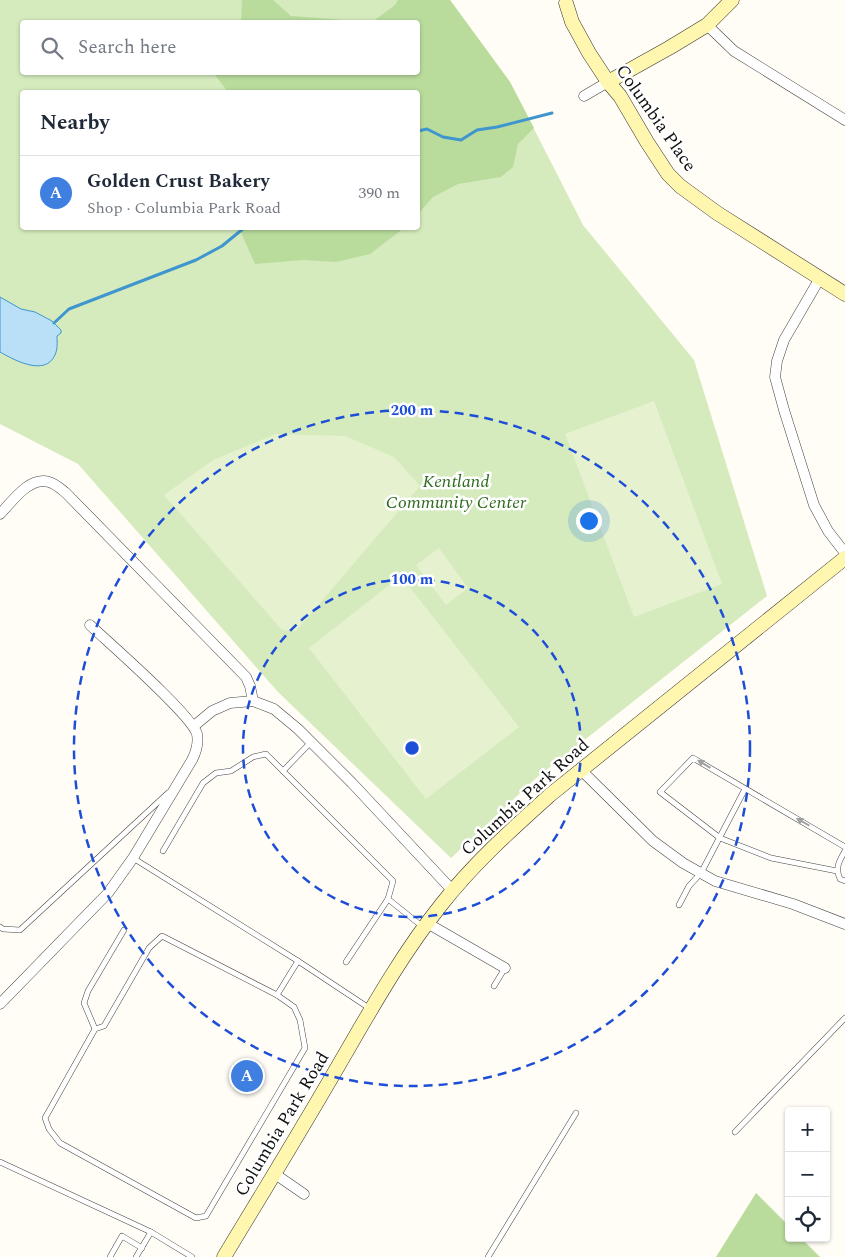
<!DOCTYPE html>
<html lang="en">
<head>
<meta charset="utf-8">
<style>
	body { margin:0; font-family:Spectral,serif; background:#f2f2f3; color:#1f2937 }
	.controls { position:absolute; right:15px; bottom:15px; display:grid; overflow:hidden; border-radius:5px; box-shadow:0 1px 4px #0004 }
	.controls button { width:45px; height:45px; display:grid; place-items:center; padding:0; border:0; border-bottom:1px solid #e0e1e3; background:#fff; color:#1f2937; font:25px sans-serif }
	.you { position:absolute; left:588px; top:520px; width:18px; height:18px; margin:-12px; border:4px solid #fff; border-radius:50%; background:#1a73e8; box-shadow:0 0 0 8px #1a73e833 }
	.badge { display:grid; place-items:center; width:32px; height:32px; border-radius:50%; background:#2563eb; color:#fff; font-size:16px; font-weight:700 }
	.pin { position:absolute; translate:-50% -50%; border:2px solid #fff; box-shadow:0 1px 5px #0006 }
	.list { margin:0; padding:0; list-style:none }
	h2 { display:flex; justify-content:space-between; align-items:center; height:65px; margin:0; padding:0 20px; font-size:21px }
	h2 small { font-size:16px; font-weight:400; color:#747a83 }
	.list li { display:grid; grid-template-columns:32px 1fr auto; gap:15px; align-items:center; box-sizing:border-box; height:75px; padding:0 20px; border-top:1px solid #e0e1e3 }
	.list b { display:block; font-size:19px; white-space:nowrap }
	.list p { margin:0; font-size:16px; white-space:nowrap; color:#747a83 }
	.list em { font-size:16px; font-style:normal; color:#747a83 }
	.icon { flex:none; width:28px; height:28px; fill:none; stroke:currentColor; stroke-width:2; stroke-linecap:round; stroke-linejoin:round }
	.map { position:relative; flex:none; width:845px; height:1257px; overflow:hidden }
	.search { position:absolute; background:#fff; box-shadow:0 1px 4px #0004; left:20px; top:20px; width:400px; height:55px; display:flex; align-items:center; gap:12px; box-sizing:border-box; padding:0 18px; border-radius:5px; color:#747a83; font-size:19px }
	.panel { position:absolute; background:#fff; box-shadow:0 1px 4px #0004; left:20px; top:90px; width:400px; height:140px; border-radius:5px }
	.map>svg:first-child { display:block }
</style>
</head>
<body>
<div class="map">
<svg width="845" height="1257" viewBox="0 0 845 1257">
	<rect width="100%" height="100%" fill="#fffdf5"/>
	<!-- green -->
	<path fill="#d5ebbd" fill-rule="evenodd" d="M 0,0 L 450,0 L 510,82 L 583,225 L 694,360 L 767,596 L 535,779 L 451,858 L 278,692 L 78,464 L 0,424 ZM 22,22 L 418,22 L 418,72 L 22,72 ZM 22,92 L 418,92 L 418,228 L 22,228 Z"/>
	<!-- forest -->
	<g fill="#b9dc9c">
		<path d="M 242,0 L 273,0 L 291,16 L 372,22 L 241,22 Z"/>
		<path d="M 398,0 L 450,0 L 510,82 L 534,128 L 518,144 L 513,167 L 501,177 L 458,184 L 433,197 L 418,214 L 418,92 L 228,92 L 215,75 L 230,72 L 418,72 L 418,22 L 372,22 L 395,5 Z"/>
		<path d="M 239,228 L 404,228 L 370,254 L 336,262 L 303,260 L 255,264 Z"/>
		<path d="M 756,1193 L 789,1226 L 789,1238 L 801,1238 L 820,1257 L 716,1257 Z"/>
	</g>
	<!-- pitch -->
	<g fill="#e6f2cf">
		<path d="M 654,401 L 722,584 L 634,617 L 565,434 Z"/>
		<path d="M 276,434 L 345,436 L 394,457 L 420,486 L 296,631 L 282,630 L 164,495 L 213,460 Z"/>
		<path d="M 439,548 L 468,588 L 446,605 L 416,565 Z"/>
		<path d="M 401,576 L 519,727 L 426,799 L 309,648 Z"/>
	</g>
	<!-- water -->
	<path fill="#b9e0f7" stroke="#3f96cf" d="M 0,297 L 21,309 L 35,312 L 52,321 L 61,330 L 61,333 L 57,336 C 57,343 58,348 55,355 C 45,377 14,360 0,352 Z"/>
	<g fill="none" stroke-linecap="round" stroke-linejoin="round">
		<!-- stream -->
		<g stroke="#3f96cf" stroke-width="3">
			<path d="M 418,131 L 427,129 L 443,137 L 461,140 L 477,130 L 497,127 L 552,113"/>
			<path d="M 54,323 L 69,309 L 196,260 L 222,246 L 244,228"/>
		</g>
		<!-- lane casing -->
		<g stroke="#444" stroke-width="6">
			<g id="lane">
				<path d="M 283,771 L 311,742"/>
				<path d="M 163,851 L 203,783 L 216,773 L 231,771 L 253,757 L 266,754 L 393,881 L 388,899 L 423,927"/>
				<path d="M 845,851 C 839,861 835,868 840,879 L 845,881"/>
				<path d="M 133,858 L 298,961 L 369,1008"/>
				<path d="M 837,871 L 771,858 L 720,838 L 660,792 L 693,758 L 845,847"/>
				<path d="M 679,905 L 689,886 L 701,873 L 745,789"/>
				<path d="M 0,927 L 3,929 L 20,930 L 168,793"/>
				<path d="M 162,936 L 277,995 L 294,1007 L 300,1020 L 305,1048 L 206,1216 L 196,1218 L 60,1143 L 49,1129 L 45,1118 L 95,1029 L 104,1026 L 149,948 Z"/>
				<path d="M 346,962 L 388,899"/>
				<path d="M 494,986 L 505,968"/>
				<path d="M 277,995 L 298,961"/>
				<path d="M 95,1029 L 84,1003 L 88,991 L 124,930"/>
				<path d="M 735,1132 L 845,1018"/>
				<path d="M 0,1162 L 151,1232"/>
				<path d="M 110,1257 L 122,1236 L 142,1248"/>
				<path d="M 136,1257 L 151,1232 L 192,1257"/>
				<path d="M 488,1257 L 576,1113"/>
			</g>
		</g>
		<!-- street casing -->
		<g stroke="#444" stroke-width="11">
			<g id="street">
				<path d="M 707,25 L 734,51 L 845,120"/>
				<path d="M 584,96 L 608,82"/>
				<path d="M 820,278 L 784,340 L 777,361 L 775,377 L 784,410 L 814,505 L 828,531 L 845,553"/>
				<path d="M 0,514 C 12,502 29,476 49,482 C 56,484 61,489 66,493 L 246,677 L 250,686 L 253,701"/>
				<path d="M 194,726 L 212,711 L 230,703 L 253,701 L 274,709 L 298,729 L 352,783 L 453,891"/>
				<path d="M 581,770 L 653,841 L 683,863 L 715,881 L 793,904 L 845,924"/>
				<path d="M 427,923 L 505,968"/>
				<path d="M 0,1004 L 108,893 L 133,858 L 192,760 C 196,752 199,744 197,734 C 191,714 110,644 90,625"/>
				<path d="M 275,1174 L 304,1194"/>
			</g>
		</g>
		<!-- secondary casing -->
		<g stroke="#333" stroke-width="15">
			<g id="secondary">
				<path d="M 566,3 L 572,22 L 589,53 L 608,82 L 620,96 L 647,142 L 668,174 L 680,186 L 717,213 L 845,294"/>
				<path d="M 608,82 L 669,48 L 707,25 L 732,0"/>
				<path d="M 224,1257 C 262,1194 300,1132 337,1068 C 369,1013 401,955 441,905 C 473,864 511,830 550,795 L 845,558"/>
			</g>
		</g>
		<!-- lane -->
		<use href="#lane" stroke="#fff" stroke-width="5"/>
		<!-- street -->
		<use href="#street" stroke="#fff" stroke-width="10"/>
		<!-- secondary -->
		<use href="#secondary" stroke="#fff6b0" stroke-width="14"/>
	</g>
	<!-- one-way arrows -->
	<defs><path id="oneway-solid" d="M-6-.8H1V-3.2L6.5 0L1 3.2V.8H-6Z" transform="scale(1.25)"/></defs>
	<g fill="#a0a0a0">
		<use href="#oneway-solid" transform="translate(704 764) rotate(-149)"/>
		<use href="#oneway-solid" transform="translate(803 822) rotate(-150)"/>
	</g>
	<!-- distance rings -->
	<g fill="none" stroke="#1d4ed8" stroke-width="2.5" stroke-dasharray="9 6">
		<circle cx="412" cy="748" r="169"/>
		<circle cx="412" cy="748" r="338"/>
	</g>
	<g text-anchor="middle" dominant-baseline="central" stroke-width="5" stroke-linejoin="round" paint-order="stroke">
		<!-- street labels -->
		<g font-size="18" fill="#111" stroke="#fff">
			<text transform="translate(656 118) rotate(55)">Columbia Place</text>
			<text transform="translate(525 797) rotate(-42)">Columbia Park Road</text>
			<text transform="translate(282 1124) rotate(-59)">Columbia Park Road</text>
		</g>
		<!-- park labels -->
		<g font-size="18" font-style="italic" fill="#2f6b1f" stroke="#fff">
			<text x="456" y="481">Kentland<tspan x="456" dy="21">Community Center</tspan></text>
		</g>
	</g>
	<circle cx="412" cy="748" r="8" fill="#1d4ed8" stroke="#fff" stroke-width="2.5"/>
	<g font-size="15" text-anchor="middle" font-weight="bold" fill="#1d4ed8" stroke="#fff" stroke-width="5" stroke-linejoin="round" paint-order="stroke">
		<text x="412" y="415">200 m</text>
		<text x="412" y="584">100 m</text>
	</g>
</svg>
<div class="controls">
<button>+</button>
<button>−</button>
<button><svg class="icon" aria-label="locate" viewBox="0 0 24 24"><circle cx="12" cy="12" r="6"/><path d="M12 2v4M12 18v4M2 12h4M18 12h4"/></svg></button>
</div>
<div class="you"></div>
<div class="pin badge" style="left:247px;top:1076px;background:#3f7fe0">A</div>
<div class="search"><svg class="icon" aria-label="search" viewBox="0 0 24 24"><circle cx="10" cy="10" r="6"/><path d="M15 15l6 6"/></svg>Search here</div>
<section class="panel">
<h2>Nearby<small></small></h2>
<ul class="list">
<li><span class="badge" style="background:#3f7fe0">A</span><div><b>Golden Crust Bakery</b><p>Shop · Columbia Park Road</p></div><em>390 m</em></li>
</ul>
</section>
</div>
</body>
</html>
